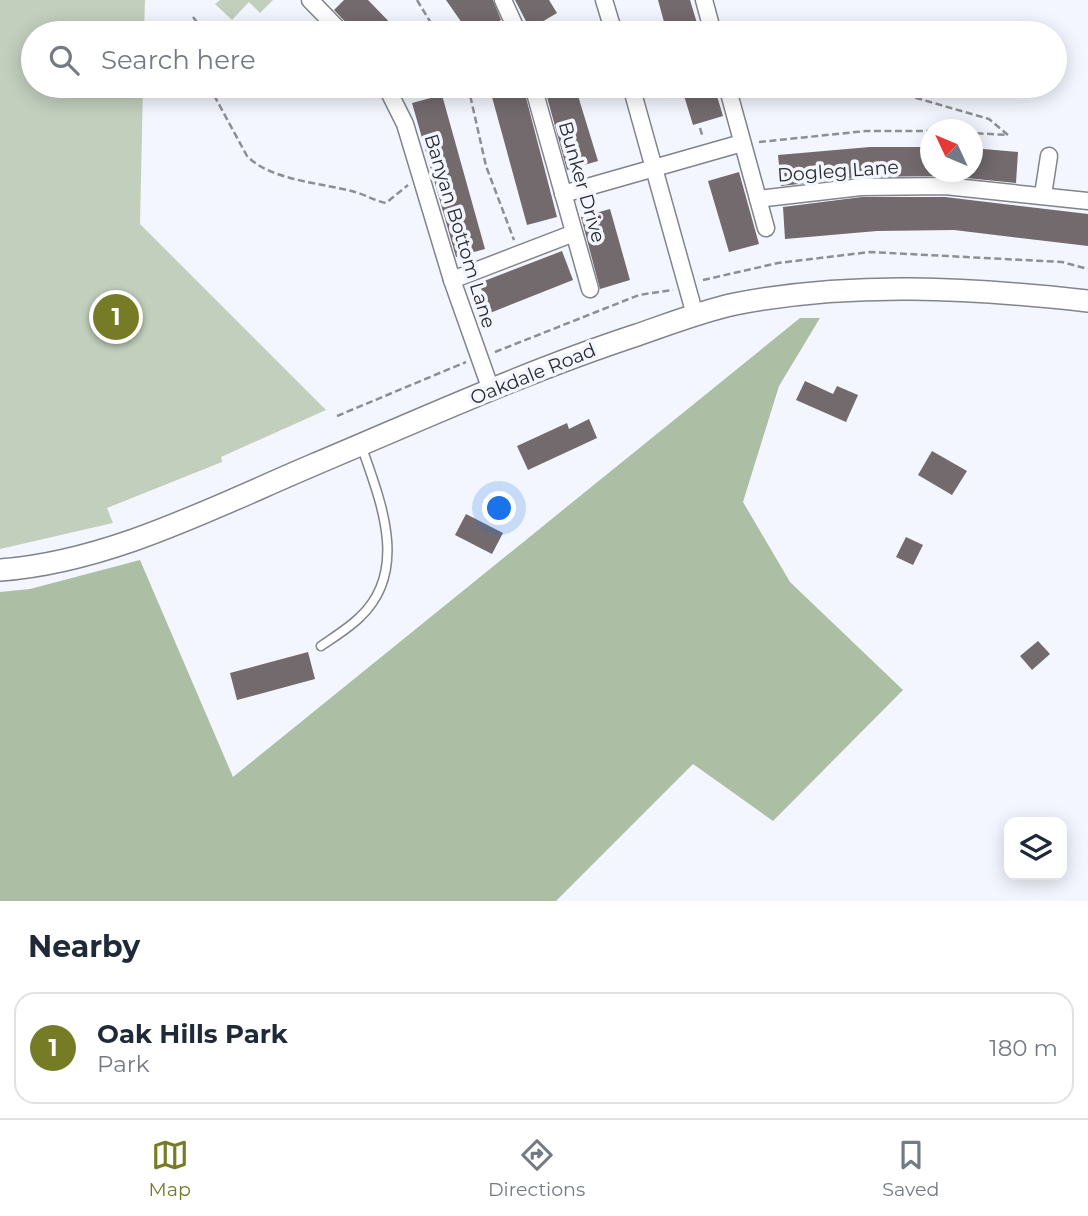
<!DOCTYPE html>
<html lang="en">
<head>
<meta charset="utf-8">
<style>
	body { margin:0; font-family:Montserrat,sans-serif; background:#f6f6f7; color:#1f2937 }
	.controls { position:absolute; right:21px; bottom:21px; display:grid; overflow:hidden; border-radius:14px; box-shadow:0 4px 18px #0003 }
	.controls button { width:63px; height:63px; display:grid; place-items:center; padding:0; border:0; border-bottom:2px solid #e0e1e3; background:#fff; color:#1f2937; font:35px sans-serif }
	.compass { position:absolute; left:920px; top:119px; width:63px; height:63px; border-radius:50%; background:#fff; box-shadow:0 4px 18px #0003; rotate:314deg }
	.you { position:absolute; left:500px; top:509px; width:24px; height:24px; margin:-18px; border:5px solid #fff; border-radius:50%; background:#1a73e8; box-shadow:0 0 0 10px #1a73e833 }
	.badge { display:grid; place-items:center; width:46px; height:46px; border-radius:50%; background:#767c25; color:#fff; font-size:23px; font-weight:700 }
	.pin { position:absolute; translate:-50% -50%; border:4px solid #fff; box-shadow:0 2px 7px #0006 }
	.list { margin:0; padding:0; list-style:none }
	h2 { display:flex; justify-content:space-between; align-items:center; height:91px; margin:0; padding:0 28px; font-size:30px }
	h2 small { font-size:23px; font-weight:400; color:#747a83 }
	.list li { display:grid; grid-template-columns:46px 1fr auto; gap:21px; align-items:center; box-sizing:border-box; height:112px; margin:0 14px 14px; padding:0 14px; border:2px solid #e0e1e3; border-radius:21px }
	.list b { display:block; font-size:26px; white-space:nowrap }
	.list p { margin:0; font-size:23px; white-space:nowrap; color:#747a83 }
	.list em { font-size:23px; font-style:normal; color:#747a83 }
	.icon { flex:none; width:38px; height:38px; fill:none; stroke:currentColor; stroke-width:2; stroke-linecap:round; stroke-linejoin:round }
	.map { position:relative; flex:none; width:1088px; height:901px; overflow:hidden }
	.search { position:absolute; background:#fff; box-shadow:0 4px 18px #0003; left:21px; right:21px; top:21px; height:77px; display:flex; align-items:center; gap:18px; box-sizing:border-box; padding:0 24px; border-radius:38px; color:#747a83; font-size:26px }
	.sheet { height:217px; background:#fff }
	nav { display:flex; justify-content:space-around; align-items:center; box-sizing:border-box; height:98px; border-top:2px solid #e0e1e3; background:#fff; font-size:19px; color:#747a83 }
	nav a { display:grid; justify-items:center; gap:4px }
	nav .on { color:#767c25 }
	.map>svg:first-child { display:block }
</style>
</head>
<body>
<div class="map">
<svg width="1088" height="901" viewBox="0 0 1088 901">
	<rect width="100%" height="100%" fill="#f3f6fe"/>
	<!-- green -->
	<g fill="#c2cfbd">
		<path d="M 0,0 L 145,0 L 144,33 L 33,33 L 33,86 L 143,86 L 140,224 L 326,410 L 221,457 L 222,462 L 107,508 L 113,523 L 0,549 Z"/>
		<path d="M 220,0 L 273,0 L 260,13 L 249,2 L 232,20 L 215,4 Z"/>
	</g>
	<!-- forest -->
	<path fill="#acbea3" d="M 800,318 L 820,318 L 779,386 L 743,502 L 790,582 L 903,690 L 773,821 L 693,764 L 556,901 L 0,901 L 0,592 L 30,589 L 140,560 L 233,777 Z"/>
	<!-- building -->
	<g fill="#726a6c">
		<path d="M 344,0 L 368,0 L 400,33 L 356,33 L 334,10 Z"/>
		<path d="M 446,0 L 493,0 L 501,20 L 482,33 L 469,33 Z"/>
		<path d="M 515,0 L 549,0 L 557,13 L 530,29 Z"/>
		<path d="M 658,0 L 690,0 L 700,33 L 667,33 Z"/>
		<path d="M 489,86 L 523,86 L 557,217 L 527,225 Z"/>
		<path d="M 544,86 L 575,86 L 598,161 L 567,170 Z"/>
		<path d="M 681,86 L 714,86 L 723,116 L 693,125 Z"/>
		<path d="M 442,95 L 485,249 L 456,257 L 412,103 Z"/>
		<path d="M 870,147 L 930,147 L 930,172 L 972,172 L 972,148 L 1018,152 L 1016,183 L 946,176 L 861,177 L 781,186 L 778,155 Z"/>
		<path d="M 739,172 L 759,244 L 729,252 L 708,181 Z"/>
		<path d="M 862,197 L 945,197 L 1088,214 L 1088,246 L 954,230 L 877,231 L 785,239 L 783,207 Z"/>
		<path d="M 610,209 L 630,280 L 600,289 L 581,217 Z"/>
		<path d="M 562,251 L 573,280 L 490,313 L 479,283 Z"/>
		<path d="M 805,381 L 833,394 L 837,386 L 858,395 L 846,422 L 796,400 Z"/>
		<path d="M 589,419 L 597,438 L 528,470 L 517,446 L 567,423 L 569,429 Z"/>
		<path d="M 932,451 L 967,471 L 952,495 L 918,475 Z"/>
		<path d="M 466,514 L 503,533 L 492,554 L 455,535 Z"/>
		<path d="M 906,537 L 923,545 L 913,565 L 896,557 Z"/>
		<path d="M 1038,641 L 1050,654 L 1032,670 L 1020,656 Z"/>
		<path d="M 308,652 L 315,679 L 237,700 L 230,673 Z"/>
	</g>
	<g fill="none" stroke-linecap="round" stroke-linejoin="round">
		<!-- lane casing -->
		<g stroke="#82848b" stroke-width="11">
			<path id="lane" d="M 321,646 C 334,637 349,628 360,617 C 410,570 380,500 361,445"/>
		</g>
		<!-- street casing -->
		<g stroke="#82848b" stroke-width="19">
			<g id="street">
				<path d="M 310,0 L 342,33"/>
				<path d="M 503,0 L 518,33"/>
				<path d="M 604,0 L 614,33"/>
				<path d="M 704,0 L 713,33"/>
				<path d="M 386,86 L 405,124 L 452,280 L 491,390"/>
				<path d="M 533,86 L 590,289"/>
				<path d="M 631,86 L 695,315"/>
				<path d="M 727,86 L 766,228"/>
				<path d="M 563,194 L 742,143"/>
				<path d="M 1043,195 L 1049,156"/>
				<path d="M 758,199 L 861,187 L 945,186 L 1088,201"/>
				<path d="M 452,280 L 574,233"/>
			</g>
		</g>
		<!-- secondary casing -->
		<g stroke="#82848b" stroke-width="24">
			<path id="secondary" d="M 0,570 C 109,562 214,507 313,465 C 420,420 527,371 637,335 C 669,324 702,311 735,304 C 852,281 970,288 1088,301"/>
		</g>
		<!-- path -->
		<g stroke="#8d8f95" stroke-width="2.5" stroke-dasharray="7 3.5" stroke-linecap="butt">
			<path d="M 417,0 L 437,33"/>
			<path d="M 193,17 L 200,26 L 200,33"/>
			<path d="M 209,86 L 247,156 C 271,181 324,183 355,192 C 366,195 375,201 386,203 L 408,185"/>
			<path d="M 468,86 L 486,166 L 514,240"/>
			<path d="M 875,86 L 989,119 L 1008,135 L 972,133"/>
			<path d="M 700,128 L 703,138"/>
			<path d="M 759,142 L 866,131 L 930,131"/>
			<path d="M 703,280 L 778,263 L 870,252 L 1062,262 L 1088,269"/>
			<path d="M 495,352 L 639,295 L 673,290"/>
			<path d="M 337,416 L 466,362"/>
		</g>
		<!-- lane -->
		<use href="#lane" stroke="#fff" stroke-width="8"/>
		<!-- street -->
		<use href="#street" stroke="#fff" stroke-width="16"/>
		<!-- secondary -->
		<use href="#secondary" stroke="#fff" stroke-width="21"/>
	</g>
	<g text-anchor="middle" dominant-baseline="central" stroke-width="7" stroke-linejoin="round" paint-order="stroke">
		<!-- street labels -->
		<g font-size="19" fill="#292a2d" stroke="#f3f6fe">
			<text transform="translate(838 171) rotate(-4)">Dogleg Lane</text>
			<text transform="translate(582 182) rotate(74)">Bunker Drive</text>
			<text transform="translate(460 231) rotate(73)">Banyan Bottom Lane</text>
			<text transform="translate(533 374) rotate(-22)">Oakdale Road</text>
		</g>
	</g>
</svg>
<div class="controls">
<button><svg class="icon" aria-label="layers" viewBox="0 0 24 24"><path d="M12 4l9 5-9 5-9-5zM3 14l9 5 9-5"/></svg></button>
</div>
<svg class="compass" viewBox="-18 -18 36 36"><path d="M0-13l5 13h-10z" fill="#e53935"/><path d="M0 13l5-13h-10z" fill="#747a83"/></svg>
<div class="you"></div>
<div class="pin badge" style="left:116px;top:317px">1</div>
<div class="search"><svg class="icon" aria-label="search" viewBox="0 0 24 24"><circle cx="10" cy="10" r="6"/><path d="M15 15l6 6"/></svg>Search here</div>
</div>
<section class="sheet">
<h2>Nearby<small></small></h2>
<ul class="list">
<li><span class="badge">1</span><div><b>Oak Hills Park</b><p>Park</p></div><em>180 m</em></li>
</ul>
</section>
<nav>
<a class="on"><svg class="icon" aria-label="map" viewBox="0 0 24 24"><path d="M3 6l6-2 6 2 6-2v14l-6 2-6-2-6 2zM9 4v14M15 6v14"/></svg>Map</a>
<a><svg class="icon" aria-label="directions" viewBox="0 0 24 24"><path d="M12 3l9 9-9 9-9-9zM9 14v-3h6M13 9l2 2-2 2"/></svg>Directions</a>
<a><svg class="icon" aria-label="saved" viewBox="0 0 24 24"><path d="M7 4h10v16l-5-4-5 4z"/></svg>Saved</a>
</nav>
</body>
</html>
